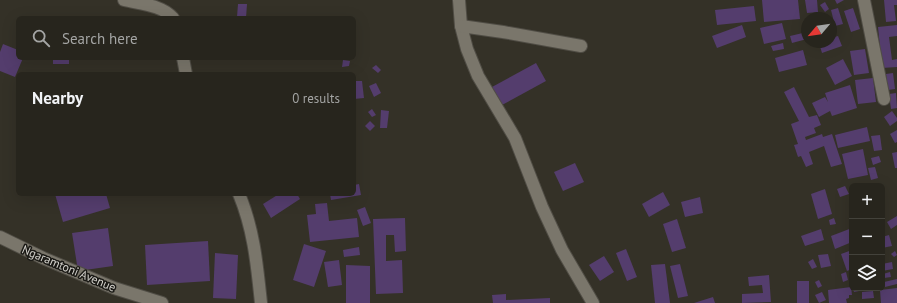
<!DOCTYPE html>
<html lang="en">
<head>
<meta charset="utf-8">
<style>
	body { margin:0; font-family:"PT Sans",sans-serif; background:#33312a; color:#f1f3f6 }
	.controls { position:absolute; right:12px; bottom:12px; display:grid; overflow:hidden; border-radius:6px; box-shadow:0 4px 16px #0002 }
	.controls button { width:36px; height:36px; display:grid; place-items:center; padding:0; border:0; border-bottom:1px solid #43423b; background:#27251d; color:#f1f3f6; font:20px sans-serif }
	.compass { position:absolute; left:801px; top:12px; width:36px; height:36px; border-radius:50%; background:#27251d; box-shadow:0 4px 16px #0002; rotate:241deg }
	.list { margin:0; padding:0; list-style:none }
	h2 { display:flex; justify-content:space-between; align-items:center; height:52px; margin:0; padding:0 16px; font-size:17px }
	h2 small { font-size:13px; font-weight:400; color:#a4a5a4 }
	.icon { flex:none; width:22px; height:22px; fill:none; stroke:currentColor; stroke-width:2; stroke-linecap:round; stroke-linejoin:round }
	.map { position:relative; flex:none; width:897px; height:303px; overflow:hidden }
	.search { position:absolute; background:#27251d; box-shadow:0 4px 16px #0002; left:16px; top:16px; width:340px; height:44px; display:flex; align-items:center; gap:10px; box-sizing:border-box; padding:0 14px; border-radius:6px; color:#a4a5a4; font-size:15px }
	.panel { position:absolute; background:#27251d; box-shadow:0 4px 16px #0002; left:16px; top:72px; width:340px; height:124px; border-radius:6px }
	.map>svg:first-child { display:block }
</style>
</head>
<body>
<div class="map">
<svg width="897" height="303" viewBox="0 0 897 303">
	<rect width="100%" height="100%" fill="#343127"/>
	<!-- building -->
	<g fill="#543d6d">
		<path d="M 762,0 L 798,0 L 800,19 L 764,22 Z"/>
		<path d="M 805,0 L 817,0 L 818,12 L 807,13 Z"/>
		<path d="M 835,0 L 844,0 L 837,4 Z"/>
		<path d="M 884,0 L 897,0 L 897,5 L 894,5 L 896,21 L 886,22 Z"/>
		<path d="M 825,2 L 829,9 L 825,12 L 820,5 Z"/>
		<path d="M 238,4 L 247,4 L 246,18 L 237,17 Z"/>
		<path d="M 754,6 L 756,21 L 717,25 L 715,10 Z"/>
		<path d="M 838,8 L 843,24 L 835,26 L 831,10 Z"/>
		<path d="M 853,8 L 860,29 L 851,32 L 844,11 Z"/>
		<path d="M 782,23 L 786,39 L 764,44 L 760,28 Z"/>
		<path d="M 742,25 L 746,37 L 717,48 L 712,36 Z"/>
		<path d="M 897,25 L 897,36 L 889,37 L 892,60 L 897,59 L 897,67 L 882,68 L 878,27 Z"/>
		<path d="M 807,32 L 807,39 L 792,43 L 790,36 Z"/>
		<path d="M 838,36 L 842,46 L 822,53 L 819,43 L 831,42 L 831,38 Z"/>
		<path d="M 783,43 L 784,49 L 773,51 L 771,46 Z"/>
		<path d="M 3,44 L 18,50 L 18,58 L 23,58 L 15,77 L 0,71 L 0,52 Z"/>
		<path d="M 865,49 L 869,73 L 854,75 L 850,51 Z"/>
		<path d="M 803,50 L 807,65 L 779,72 L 775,58 Z"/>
		<rect x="53" y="58" width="16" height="6"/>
		<path d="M 843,59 L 852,76 L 835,85 L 826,68 Z"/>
		<path d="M 343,60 L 350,61 L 349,66 L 342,67 Z"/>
		<path d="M 536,63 L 546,81 L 502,105 L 492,87 Z"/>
		<path d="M 376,65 L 381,70 L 378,73 L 372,68 Z"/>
		<path d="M 893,73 L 895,89 L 888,90 L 886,74 Z"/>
		<path d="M 873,78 L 876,102 L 858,104 L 855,80 Z"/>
		<path d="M 354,81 L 362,81 L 364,98 L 354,99 Z"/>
		<path d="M 376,83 L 381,93 L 374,97 L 369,86 Z"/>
		<path d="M 850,85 L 857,108 L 832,116 L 830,111 L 819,117 L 812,103 L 825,97 L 828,102 L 825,93 Z"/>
		<path d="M 794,87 L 809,117 L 817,115 L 821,125 L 814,128 L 816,133 L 805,137 L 806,140 L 822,134 L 823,137 L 832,134 L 842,164 L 831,167 L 824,146 L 809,152 L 813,164 L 806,167 L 801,156 L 798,157 L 794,145 L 798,144 L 791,124 L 799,121 L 784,92 Z"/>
		<path d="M 896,93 L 897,108 L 891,109 L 889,94 Z"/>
		<path d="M 372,109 L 376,115 L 372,117 L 368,112 Z"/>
		<path d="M 381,110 L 389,111 L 387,128 L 380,128 Z"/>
		<path d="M 892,111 L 897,118 L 897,121 L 890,126 L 884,117 Z"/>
		<path d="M 355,116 L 356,126 L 354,126 L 354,117 Z"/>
		<path d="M 370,121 L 375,126 L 370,131 L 365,126 Z"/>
		<path d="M 867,127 L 870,141 L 838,148 L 835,135 Z"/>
		<path d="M 897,130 L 897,142 L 895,143 L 890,134 Z"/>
		<path d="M 880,135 L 882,150 L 874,151 L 871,136 Z"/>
		<path d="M 863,149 L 868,175 L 848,179 L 842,154 Z"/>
		<path d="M 897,152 L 897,168 L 895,168 L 892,153 Z"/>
		<path d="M 879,156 L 881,162 L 873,165 L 871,158 Z"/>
		<path d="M 575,163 L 584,182 L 563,191 L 554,172 Z"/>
		<path d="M 875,167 L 878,178 L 871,180 L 868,168 Z"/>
		<path d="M 359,184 L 361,195 L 331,200 L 330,194 L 354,194 L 354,185 Z"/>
		<path d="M 845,186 L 849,194 L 840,197 L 837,189 Z"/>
		<path d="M 825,189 L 832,214 L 818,219 L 811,194 Z"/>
		<path d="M 663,192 L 670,205 L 649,217 L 642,204 Z"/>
		<path d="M 55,194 L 106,194 L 110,208 L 63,222 Z"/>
		<path d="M 279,194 L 297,194 L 300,199 L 271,218 L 263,204 Z"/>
		<path d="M 700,197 L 703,213 L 685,217 L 681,202 Z"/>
		<path d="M 327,203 L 329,221 L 357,218 L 359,237 L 310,242 L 307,215 L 316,214 L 315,204 Z"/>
		<path d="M 365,207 L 371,223 L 363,226 L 357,210 Z"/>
		<path d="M 897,216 L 897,225 L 891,229 L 887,222 Z"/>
		<path d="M 405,218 L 406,251 L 395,252 L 394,235 L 386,235 L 386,261 L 402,260 L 403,293 L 376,294 L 373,219 Z"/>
		<path d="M 834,218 L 836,224 L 830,225 L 829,220 Z"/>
		<path d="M 677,219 L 686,248 L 672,252 L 663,224 Z"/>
		<path d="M 108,228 L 113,266 L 78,271 L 72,233 Z"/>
		<path d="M 852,228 L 852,242 L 835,249 L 831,236 Z"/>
		<path d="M 821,229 L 824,240 L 805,246 L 801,236 Z"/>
		<path d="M 889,235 L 892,246 L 882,248 L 882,237 Z"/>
		<path d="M 208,241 L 210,281 L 147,285 L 145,245 Z"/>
		<path d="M 304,244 L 326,251 L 314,287 L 293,280 Z"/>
		<path d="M 359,247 L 360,255 L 344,257 L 343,250 Z"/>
		<path d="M 626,249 L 637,277 L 627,281 L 616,253 Z"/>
		<path d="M 852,250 L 852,269 L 847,271 L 841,254 Z"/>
		<path d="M 895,251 L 897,255 L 894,257 L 891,254 Z"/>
		<path d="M 215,253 L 238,255 L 236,299 L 213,298 Z"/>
		<path d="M 828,254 L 831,266 L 821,268 L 818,255 Z"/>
		<path d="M 604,256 L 614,272 L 600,281 L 589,265 Z"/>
		<path d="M 813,259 L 817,267 L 812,269 L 808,262 Z"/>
		<path d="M 339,260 L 342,285 L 328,287 L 324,262 Z"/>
		<path d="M 892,262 L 893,269 L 882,271 L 882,264 Z"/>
		<path d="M 665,264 L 670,303 L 655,303 L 651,265 Z"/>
		<path d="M 680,264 L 688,296 L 678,298 L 670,266 Z"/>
		<path d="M 346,265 L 370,266 L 370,303 L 346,303 Z"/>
		<path d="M 846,272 L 848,280 L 843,282 L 841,274 Z"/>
		<path d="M 890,272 L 891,277 L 884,278 L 883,274 Z"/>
		<path d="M 769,275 L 771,302 L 742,303 L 742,294 L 763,293 L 762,285 L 749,286 L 748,277 Z"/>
		<path d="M 897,279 L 897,284 L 885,287 L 884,282 Z"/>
		<path d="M 819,280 L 822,286 L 818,288 L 815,282 Z"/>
		<rect x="797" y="281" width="12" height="22"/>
		<path d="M 851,287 L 852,295 L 849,295 L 849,298 L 846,299 L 847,303 L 829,303 L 828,290 Z"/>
		<path d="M 853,288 L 864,288 L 864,290 L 854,292 Z"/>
		<path d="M 897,288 L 897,303 L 881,303 L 880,290 Z"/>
		<path d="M 873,291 L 874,298 L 862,299 L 862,292 Z"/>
		<path d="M 822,292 L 826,300 L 819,303 L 815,295 Z"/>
		<path d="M 506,294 L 506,300 L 550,298 L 550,303 L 493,303 L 492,295 Z"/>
		<path d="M 713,297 L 715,303 L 694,303 Z"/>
	</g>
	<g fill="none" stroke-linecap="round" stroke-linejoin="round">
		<!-- minor casing -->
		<g stroke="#504d45" stroke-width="14">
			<g id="minor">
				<path d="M 124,0 C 141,4 162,5 173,18"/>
				<path d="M 459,0 L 461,26 L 467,49 L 478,76 L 515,138 L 542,207 L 562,250 L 593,303"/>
				<path d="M 864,0 L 884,99"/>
				<path d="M 461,26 L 503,32 L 581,46"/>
				<path d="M 183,58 L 186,74"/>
				<path d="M 239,194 C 254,230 257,265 261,303"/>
				<path d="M 0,237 L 43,258 L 114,288 L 162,303"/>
			</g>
		</g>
		<!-- minor -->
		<use href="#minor" stroke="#7a766b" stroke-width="12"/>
	</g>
	<g text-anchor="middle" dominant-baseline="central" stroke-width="3" stroke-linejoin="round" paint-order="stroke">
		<!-- street labels -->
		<g font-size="12" fill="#d6d4ce" stroke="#1a1915">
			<text transform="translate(69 268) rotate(23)">Ngaramtoni Avenue</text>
		</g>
	</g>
</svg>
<div class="controls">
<button>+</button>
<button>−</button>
<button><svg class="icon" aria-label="layers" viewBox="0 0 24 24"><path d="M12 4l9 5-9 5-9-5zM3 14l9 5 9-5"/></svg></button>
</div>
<svg class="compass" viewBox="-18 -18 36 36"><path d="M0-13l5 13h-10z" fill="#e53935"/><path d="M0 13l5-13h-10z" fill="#a4a5a4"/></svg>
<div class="search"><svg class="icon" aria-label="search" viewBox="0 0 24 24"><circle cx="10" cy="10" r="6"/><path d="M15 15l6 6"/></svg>Search here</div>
<section class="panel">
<h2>Nearby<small>0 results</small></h2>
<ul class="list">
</ul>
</section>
</div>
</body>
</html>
